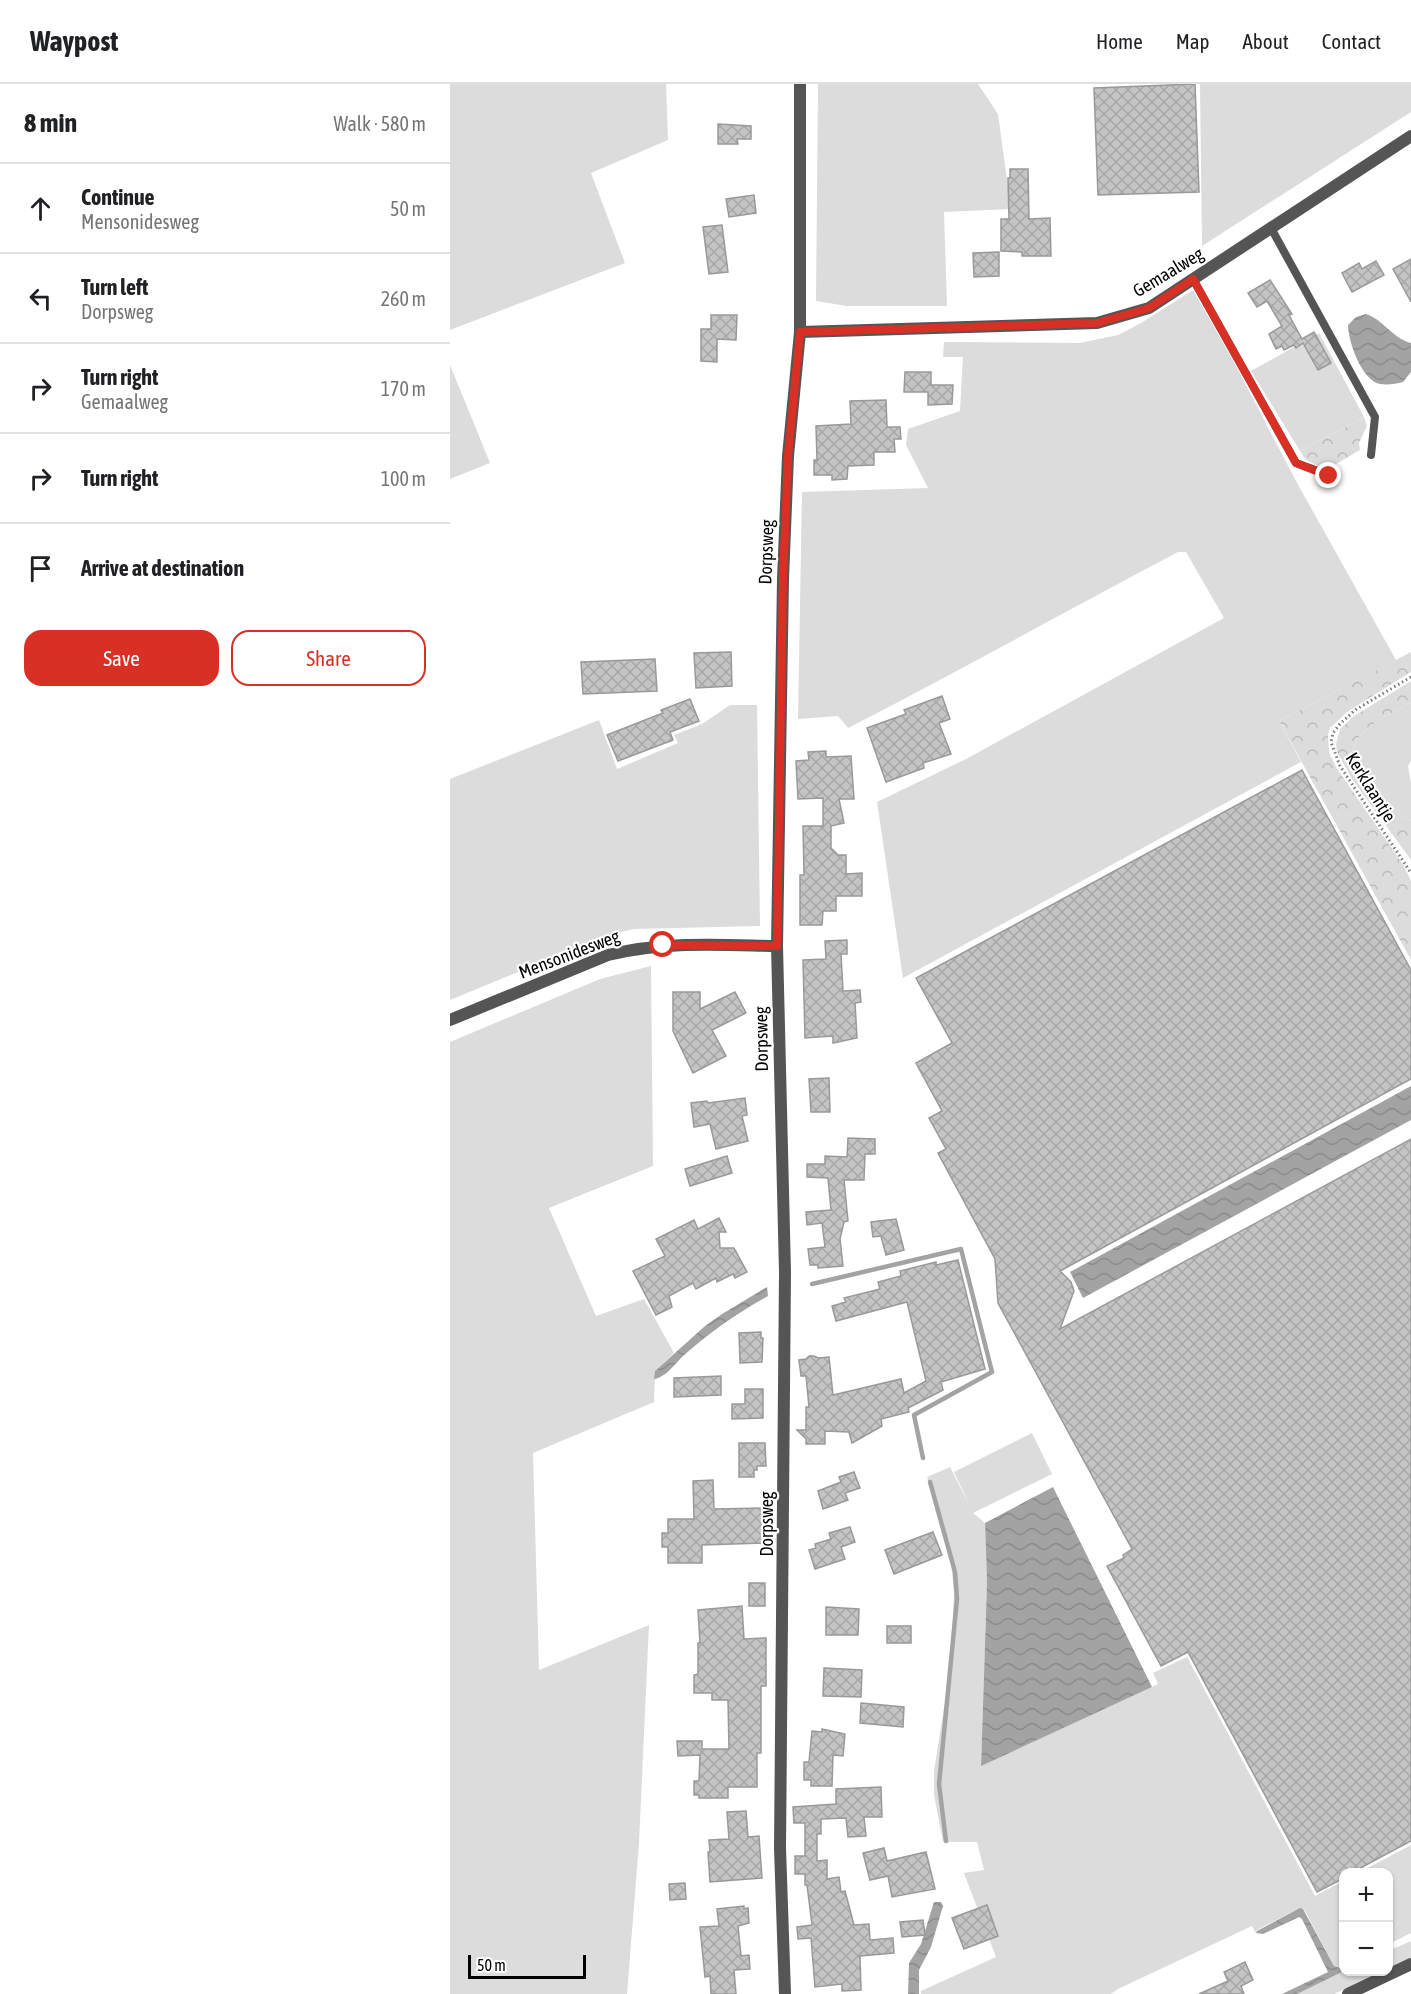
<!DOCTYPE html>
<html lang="en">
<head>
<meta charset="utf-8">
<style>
	body { margin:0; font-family:"Asap Condensed",sans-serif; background:#f2f2f2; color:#202124 }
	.controls { position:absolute; right:18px; bottom:18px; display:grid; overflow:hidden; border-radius:12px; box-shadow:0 2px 4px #0004 }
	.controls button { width:54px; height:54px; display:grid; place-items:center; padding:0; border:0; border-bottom:2px solid #e0e0e0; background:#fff; color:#202124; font:30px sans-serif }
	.scale { position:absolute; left:18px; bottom:15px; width:118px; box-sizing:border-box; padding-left:6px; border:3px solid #000; border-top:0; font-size:16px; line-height:21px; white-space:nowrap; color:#000; -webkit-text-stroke:4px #fff; paint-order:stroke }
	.stop { position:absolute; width:18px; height:18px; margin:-14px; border:4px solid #d93025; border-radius:50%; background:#fff }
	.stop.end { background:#d93025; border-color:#fff; box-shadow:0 2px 6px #0008 }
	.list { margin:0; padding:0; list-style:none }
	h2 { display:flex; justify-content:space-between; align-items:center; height:78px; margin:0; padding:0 24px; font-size:26px }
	h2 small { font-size:20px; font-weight:400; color:#757577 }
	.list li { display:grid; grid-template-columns:39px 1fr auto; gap:18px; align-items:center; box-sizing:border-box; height:90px; padding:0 24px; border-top:2px solid #e0e0e0 }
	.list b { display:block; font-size:22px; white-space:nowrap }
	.list p { margin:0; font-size:20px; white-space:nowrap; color:#757577 }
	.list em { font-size:20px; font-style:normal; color:#757577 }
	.actions { display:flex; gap:12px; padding:18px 24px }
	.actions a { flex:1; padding:14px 0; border:2px solid #d93025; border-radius:18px; text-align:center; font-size:21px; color:#d93025 }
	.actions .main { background:#d93025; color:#fff }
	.icon { flex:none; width:33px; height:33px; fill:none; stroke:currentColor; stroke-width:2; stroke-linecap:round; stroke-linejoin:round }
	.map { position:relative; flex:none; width:961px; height:1910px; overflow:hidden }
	header { display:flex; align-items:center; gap:36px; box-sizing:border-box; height:84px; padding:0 30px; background:#fff; border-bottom:2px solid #e0e0e0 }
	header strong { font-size:28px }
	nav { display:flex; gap:33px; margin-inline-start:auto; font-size:21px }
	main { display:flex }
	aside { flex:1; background:#fff }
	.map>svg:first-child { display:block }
</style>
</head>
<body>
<header>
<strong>Waypost</strong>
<nav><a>Home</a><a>Map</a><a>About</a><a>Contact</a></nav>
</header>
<main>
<aside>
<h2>8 min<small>Walk · 580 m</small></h2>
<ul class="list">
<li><svg class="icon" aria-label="ahead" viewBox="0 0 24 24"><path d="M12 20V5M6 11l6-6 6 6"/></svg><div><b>Continue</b><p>Mensonidesweg</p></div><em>50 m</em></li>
<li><svg class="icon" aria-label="left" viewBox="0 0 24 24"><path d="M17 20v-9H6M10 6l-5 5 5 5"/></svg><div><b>Turn left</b><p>Dorpsweg</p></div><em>260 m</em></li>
<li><svg class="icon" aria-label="right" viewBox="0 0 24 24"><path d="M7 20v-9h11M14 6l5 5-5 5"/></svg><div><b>Turn right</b><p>Gemaalweg</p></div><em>170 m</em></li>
<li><svg class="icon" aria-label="right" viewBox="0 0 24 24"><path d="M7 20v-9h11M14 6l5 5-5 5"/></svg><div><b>Turn right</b></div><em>100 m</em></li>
<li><svg class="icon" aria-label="arrive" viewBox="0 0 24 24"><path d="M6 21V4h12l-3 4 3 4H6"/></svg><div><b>Arrive at destination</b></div></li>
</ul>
<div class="actions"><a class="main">Save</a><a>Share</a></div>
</aside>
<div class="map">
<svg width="961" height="1910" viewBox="0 0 961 1910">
	<defs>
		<pattern id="forest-crowns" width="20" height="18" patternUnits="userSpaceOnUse" patternTransform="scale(1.5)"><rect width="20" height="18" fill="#dcdcdc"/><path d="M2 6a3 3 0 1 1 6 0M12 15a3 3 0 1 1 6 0" fill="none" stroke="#bbb"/></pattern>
		<pattern id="water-waves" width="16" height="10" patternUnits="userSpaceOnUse" patternTransform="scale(1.5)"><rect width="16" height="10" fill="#a3a3a3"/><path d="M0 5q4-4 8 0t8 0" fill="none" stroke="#8b8b8b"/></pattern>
		<pattern id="building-cross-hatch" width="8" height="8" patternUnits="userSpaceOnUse" patternTransform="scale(1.5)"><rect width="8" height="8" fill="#c4c4c4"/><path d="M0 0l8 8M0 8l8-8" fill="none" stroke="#a7a7a7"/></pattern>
	</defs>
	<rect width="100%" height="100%" fill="#fff"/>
	<!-- green -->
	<g fill="#dcdcdc">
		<path d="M 0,0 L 216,0 L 218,56 L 141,89 L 175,179 L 0,246 Z"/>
		<path d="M 368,0 L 528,0 L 548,30 L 561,125 L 494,128 L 497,222 L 397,222 L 366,217 Z"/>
		<path d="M 750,0 L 961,0 L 961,28 L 752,162 Z"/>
		<path d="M 743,206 L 785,280 L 846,397 L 946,576 L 829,637 L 851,678 L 453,894 L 427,718 L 516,675 L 774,534 L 736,468 L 728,468 C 618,526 509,587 398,644 L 388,632 L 348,635 L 352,408 L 478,404 L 456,361 L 458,345 L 510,327 L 513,273 L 493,273 L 494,258 L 630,259 L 668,251 L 691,239 Z"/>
		<path d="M 869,249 L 914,333 L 850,367 L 801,287 Z"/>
		<path d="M 0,281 L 40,379 L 0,395 Z"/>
		<path d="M 961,619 L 961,677 L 958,682 L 961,699 L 961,737 C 943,725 891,684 905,659 C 915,640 943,629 961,619 Z"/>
		<path d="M 280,621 L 307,621 L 310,842 L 184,845 L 158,851 L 0,916 L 0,695 L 149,636 L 167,685 L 228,659 L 224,651 L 252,640 Z"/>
		<path d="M 201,882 L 203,1082 L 99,1124 L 146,1232 L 194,1215 L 224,1269 L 205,1287 L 204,1318 L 83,1369 L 89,1586 L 199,1541 L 189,1759 L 177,1910 L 0,1910 L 0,958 L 150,895 Z"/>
		<path d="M 582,1349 L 602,1390 L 523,1429 L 535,1439 L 537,1498 L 531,1681 L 702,1603 L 708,1600 L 703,1589 L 737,1573 L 865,1812 L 893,1797 L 894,1888 L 933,1888 L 884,1910 L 847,1910 L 892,1888 L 890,1884 L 884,1882 L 854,1825 L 844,1827 L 807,1846 L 806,1849 L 802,1842 L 668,1905 L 661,1910 L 471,1910 L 471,1907 L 546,1873 L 514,1789 L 534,1786 L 527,1758 L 493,1758 L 484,1711 L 484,1687 L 500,1586 L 504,1508 L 500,1469 L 477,1393 L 500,1383 L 520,1422 L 504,1388 Z"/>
		<path d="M 961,1761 L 961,1849 L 939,1860 L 938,1788 L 910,1788 Z"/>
		<path d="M 961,1857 L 961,1874 L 939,1885 L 938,1867 Z"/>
	</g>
	<!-- forest -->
	<g fill="url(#forest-crowns)">
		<path d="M 914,333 L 917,342 L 909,359 L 910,366 L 876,386 L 856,376 L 850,367 Z"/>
		<path d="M 961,568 L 961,588 L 897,628 L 880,644 L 878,651 L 879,668 L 886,683 L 954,782 L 961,797 L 961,876 L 829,637 Z"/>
		<path d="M 961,597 L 961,619 C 943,629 915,640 905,659 C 891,684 943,725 961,737 L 961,776 L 902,695 L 887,668 L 886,660 L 890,645 L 904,632 Z"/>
	</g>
	<!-- water -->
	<g fill="url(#water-waves)">
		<path d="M 916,230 C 934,236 942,254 961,259 L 961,288 L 953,298 C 946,300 937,301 930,300 C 912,297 898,257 898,241 L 906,233 Z"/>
		<path d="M 961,1002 L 961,1036 L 633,1214 L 620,1188 Z"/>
		<path d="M 317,1203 L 318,1212 C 287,1229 259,1249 233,1272 C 225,1280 215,1294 204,1295 L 205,1287 L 255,1242 L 272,1230 Z"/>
		<path d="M 603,1403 L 702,1603 L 531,1682 L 537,1498 L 535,1439 Z"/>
		<path d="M 484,1818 L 491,1818 L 493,1822 L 481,1863 L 469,1886 L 469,1910 L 458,1910 L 459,1879 L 471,1860 Z"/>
		<path d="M 850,1824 L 853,1825 L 884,1882 L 890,1884 L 892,1888 L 847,1910 L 832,1910 L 878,1888 L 852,1835 L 849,1833 L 813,1850 L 806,1849 L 807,1847 Z"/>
	</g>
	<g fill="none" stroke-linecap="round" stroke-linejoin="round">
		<!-- stream -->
		<g stroke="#a3a3a3" stroke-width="4.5">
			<path d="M 362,1200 L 511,1165 L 542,1288 L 464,1331 L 473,1374"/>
			<path d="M 480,1398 L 505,1488 L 507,1515 L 489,1700 L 496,1757"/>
		</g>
	</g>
	<!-- building -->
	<g fill="url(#building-cross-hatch)" stroke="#999" stroke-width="1.5">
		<path d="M 745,0 L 749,108 L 648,111 L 644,4 Z"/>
		<path d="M 268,40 L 301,42 L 301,55 L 287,55 L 288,60 L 268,60 Z"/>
		<path d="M 560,85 L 578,85 L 579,135 L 600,134 L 601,172 L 572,172 L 572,168 L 551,167 L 551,135 L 559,135 L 558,94 L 560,94 Z"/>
		<path d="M 304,111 L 306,129 L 279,133 L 276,115 Z"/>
		<path d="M 272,141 L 278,188 L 259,190 L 253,143 Z"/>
		<path d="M 549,168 L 549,192 L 524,193 L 523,169 Z"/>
		<path d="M 961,175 L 961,218 L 943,185 Z"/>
		<path d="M 926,177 L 934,191 L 902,208 L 892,189 L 909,179 L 912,185 Z"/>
		<path d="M 820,196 L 842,230 L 839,231 L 852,255 L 864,248 L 881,279 L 868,286 L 853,259 L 846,264 L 844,261 L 834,266 L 832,262 L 826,265 L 819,250 L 832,242 L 817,217 L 807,223 L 798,209 Z"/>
		<path d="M 261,231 L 287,231 L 286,256 L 267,255 L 267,278 L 251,277 L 251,245 L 261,245 Z"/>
		<path d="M 455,288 L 481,288 L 481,301 L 503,301 L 502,320 L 478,321 L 478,308 L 454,308 Z"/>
		<path d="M 436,316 L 437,343 L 450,343 L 451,355 L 444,355 L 445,368 L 424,368 L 424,381 L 398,382 L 397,395 L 382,396 L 382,391 L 364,391 L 364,376 L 367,376 L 366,342 L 401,340 L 400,317 Z"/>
		<path d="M 281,568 L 282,602 L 246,604 L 244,569 Z"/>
		<path d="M 205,575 L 207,607 L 133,610 L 131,578 Z"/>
		<path d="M 492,612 L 500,635 L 489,639 L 501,670 L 473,679 L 474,684 L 436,698 L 417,644 L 456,630 L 454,626 Z"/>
		<path d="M 240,615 L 249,637 L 220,648 L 223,656 L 168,677 L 157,651 L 213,629 L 211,626 Z"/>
		<path d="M 376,667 L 376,673 L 401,672 L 404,715 L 389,715 L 394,739 L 381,742 L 381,764 L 388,771 L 396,771 L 396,790 L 412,789 L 412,812 L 386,812 L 386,827 L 373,827 L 372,841 L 350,841 L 350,791 L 354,791 L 353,742 L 373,742 L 373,714 L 348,715 L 346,677 L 359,676 L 358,668 Z"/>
		<path d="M 852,686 L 961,886 L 961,995 L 610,1187 L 621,1198 L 624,1207 L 610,1245 L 961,1055 L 961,1757 L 903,1788 L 894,1788 L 894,1794 L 867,1808 L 738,1568 L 711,1582 L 657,1482 L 674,1474 L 673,1471 L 682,1465 L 548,1219 L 545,1175 L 488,1069 L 496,1065 L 479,1034 L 492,1027 L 466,979 L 502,959 L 466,894 Z"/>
		<path d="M 397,856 L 397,870 L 391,870 L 393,907 L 410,906 L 411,918 L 405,919 L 407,954 L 383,959 L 383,952 L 355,954 L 353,876 L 376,875 L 375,857 Z"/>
		<path d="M 223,908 L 250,908 L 250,925 L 285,908 L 296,929 L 262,946 L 276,972 L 243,989 L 223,947 Z"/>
		<path d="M 379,994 L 380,1028 L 361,1028 L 359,995 Z"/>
		<path d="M 295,1014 L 297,1031 L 292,1032 L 298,1057 L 266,1065 L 260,1040 L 244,1043 L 241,1019 L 257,1017 L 258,1019 Z"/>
		<path d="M 398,1054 L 425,1055 L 425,1070 L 415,1070 L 414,1096 L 394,1096 L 398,1137 L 394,1138 L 390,1155 L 393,1182 L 368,1184 L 368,1181 L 360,1181 L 358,1165 L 375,1163 L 372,1139 L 357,1141 L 356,1128 L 381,1126 L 378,1094 L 357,1093 L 357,1080 L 375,1080 L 375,1072 L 397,1073 Z"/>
		<path d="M 277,1072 L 282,1089 L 240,1102 L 235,1085 Z"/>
		<path d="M 269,1134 L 276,1148 L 269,1148 L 270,1164 L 284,1164 L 297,1188 L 285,1194 L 283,1190 L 267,1198 L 266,1194 L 246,1205 L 243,1199 L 219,1212 L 222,1223 L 206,1231 L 183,1187 L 215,1172 L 206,1155 L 244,1136 L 248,1145 Z"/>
		<path d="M 446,1135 L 454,1166 L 436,1171 L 431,1152 L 423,1153 L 421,1138 Z"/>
		<path d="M 508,1176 L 535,1285 L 491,1298 L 493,1306 L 458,1324 L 459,1328 L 431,1335 L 432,1342 L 402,1359 L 399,1348 L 375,1347 L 375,1360 L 356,1360 L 356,1355 L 347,1346 L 356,1346 L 356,1323 L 359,1323 L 356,1292 L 351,1292 L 349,1276 L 356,1275 L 359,1272 L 364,1272 L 368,1274 L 379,1273 L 383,1311 L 451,1295 L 454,1309 L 476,1297 L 457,1218 L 386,1237 L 382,1222 L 396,1218 L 394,1214 L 430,1205 L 428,1198 L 451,1192 L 450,1187 L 486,1178 L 486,1181 Z"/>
		<path d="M 311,1248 L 311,1254 L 313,1254 L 312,1278 L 290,1279 L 289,1249 Z"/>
		<path d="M 271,1292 L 271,1311 L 224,1313 L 224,1294 Z"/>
		<path d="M 295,1305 L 313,1305 L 313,1334 L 282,1335 L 282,1320 L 295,1320 Z"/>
		<path d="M 289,1359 L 315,1359 L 316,1382 L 307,1382 L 307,1386 L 304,1386 L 304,1393 L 289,1393 Z"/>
		<path d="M 404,1388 L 410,1404 L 395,1409 L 398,1416 L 373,1425 L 368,1407 L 391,1398 L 389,1393 Z"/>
		<path d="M 263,1396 L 264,1425 L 316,1424 L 317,1459 L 252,1461 L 252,1479 L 218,1479 L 218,1463 L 212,1463 L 212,1449 L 218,1449 L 218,1435 L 244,1435 L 243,1397 Z"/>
		<path d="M 400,1443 L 405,1458 L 391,1463 L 395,1475 L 365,1485 L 359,1466 L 366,1464 L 365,1460 L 381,1455 L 379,1449 Z"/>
		<path d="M 483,1448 L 492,1471 L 444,1490 L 435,1466 Z"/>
		<rect x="299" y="1499" width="16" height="23"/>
		<path d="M 292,1522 L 294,1555 L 316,1554 L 316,1602 L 311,1602 L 311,1669 L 307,1669 L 307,1703 L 278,1703 L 278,1714 L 249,1714 L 249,1711 L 244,1711 L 244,1697 L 249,1697 L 250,1671 L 228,1672 L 227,1657 L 252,1657 L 252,1665 L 279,1665 L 278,1616 L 262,1616 L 262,1609 L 244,1609 L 244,1591 L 248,1590 L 248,1559 L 250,1559 L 248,1526 Z"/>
		<path d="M 376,1523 L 409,1525 L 408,1551 L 376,1551 Z"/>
		<rect x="437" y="1542" width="24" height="17"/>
		<path d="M 374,1584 L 412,1586 L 411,1613 L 373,1612 Z"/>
		<path d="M 411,1619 L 454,1623 L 453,1643 L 410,1639 Z"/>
		<path d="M 372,1645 L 395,1650 L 393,1672 L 383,1671 L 382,1702 L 361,1702 L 361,1696 L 354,1696 L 354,1678 L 359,1678 L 362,1647 L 372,1648 Z"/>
		<path d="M 431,1703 L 432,1733 L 414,1733 L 416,1752 L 398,1753 L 396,1734 L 371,1735 L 371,1750 L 367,1750 L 367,1777 L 377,1776 L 377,1795 L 389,1793 L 391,1808 L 395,1807 L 404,1841 L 419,1840 L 420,1856 L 443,1854 L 444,1869 L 410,1872 L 411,1906 L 392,1907 L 392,1900 L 365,1903 L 361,1854 L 348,1855 L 347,1843 L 362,1841 L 357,1801 L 355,1801 L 355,1790 L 345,1790 L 345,1772 L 355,1772 L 355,1739 L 344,1739 L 343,1723 L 386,1720 L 386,1705 Z"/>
		<path d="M 296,1727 L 298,1753 L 309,1752 L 312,1794 L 260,1798 L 258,1768 L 260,1768 L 259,1756 L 279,1755 L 277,1728 Z"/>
		<path d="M 434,1764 L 437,1777 L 476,1768 L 485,1805 L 442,1813 L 438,1792 L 420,1796 L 413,1769 Z"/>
		<path d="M 235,1799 L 236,1815 L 220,1816 L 219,1800 Z"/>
		<path d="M 537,1821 L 548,1852 L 514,1865 L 502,1834 Z"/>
		<path d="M 294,1822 L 294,1825 L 298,1824 L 299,1839 L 288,1842 L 291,1872 L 299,1871 L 300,1885 L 284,1886 L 286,1910 L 261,1910 L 260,1892 L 255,1893 L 250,1843 L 269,1842 L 267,1825 Z"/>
		<path d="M 473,1836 L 475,1851 L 452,1853 L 450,1838 Z"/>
		<path d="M 795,1878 L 803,1896 L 791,1902 L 794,1910 L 749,1910 L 778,1897 L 774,1888 Z"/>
	</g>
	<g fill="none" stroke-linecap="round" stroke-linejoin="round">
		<!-- path -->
		<path stroke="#777" stroke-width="3" stroke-dasharray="1.5 3" stroke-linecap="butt" d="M 961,593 L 905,626 L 889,641 L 883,649 L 881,658 L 890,682 L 961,789"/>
		<!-- service -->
		<g stroke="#555" stroke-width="8">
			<path d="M 821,144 L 925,333 L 921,371"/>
			<path d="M 743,195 L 846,379 L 879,391"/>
		</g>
		<!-- minor -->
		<g stroke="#555" stroke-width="12">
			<path d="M 350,248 L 647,239 L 699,224 L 961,52"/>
			<path d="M 898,1910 L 961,1880"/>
		</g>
		<!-- tertiary -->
		<g stroke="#555" stroke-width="12">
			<path d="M 0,936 L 158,871 C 214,857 270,861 327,862"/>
			<path d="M 335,1910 L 330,1764 L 335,1188 L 327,862 L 333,495 L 338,372 L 350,248 L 350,0"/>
		</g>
	</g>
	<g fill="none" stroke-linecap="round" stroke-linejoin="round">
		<!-- route -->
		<path stroke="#d93025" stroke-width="8" d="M 213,861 L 327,862 L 333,495 L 338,372 L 350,248 L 647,239 L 699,224 L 743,195 L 846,379 L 879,392"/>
	</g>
	<g text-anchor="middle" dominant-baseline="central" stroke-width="4.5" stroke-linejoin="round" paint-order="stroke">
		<!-- street labels -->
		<g font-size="18" fill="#000" stroke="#fff">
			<text transform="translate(718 188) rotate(-31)">Gemaalweg</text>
			<text transform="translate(316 468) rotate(-88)">Dorpsweg</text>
			<text transform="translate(921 703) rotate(58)">Kerklaantje</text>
			<text transform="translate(119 870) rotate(-21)">Mensonidesweg</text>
			<text transform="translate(311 955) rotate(-91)">Dorpsweg</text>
			<text transform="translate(316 1440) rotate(-90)">Dorpsweg</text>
		</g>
	</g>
</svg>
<div class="controls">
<button>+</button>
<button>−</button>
</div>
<div class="scale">50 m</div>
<div class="stop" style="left:213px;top:861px"></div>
<div class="stop end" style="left:879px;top:392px"></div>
</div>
</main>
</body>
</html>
